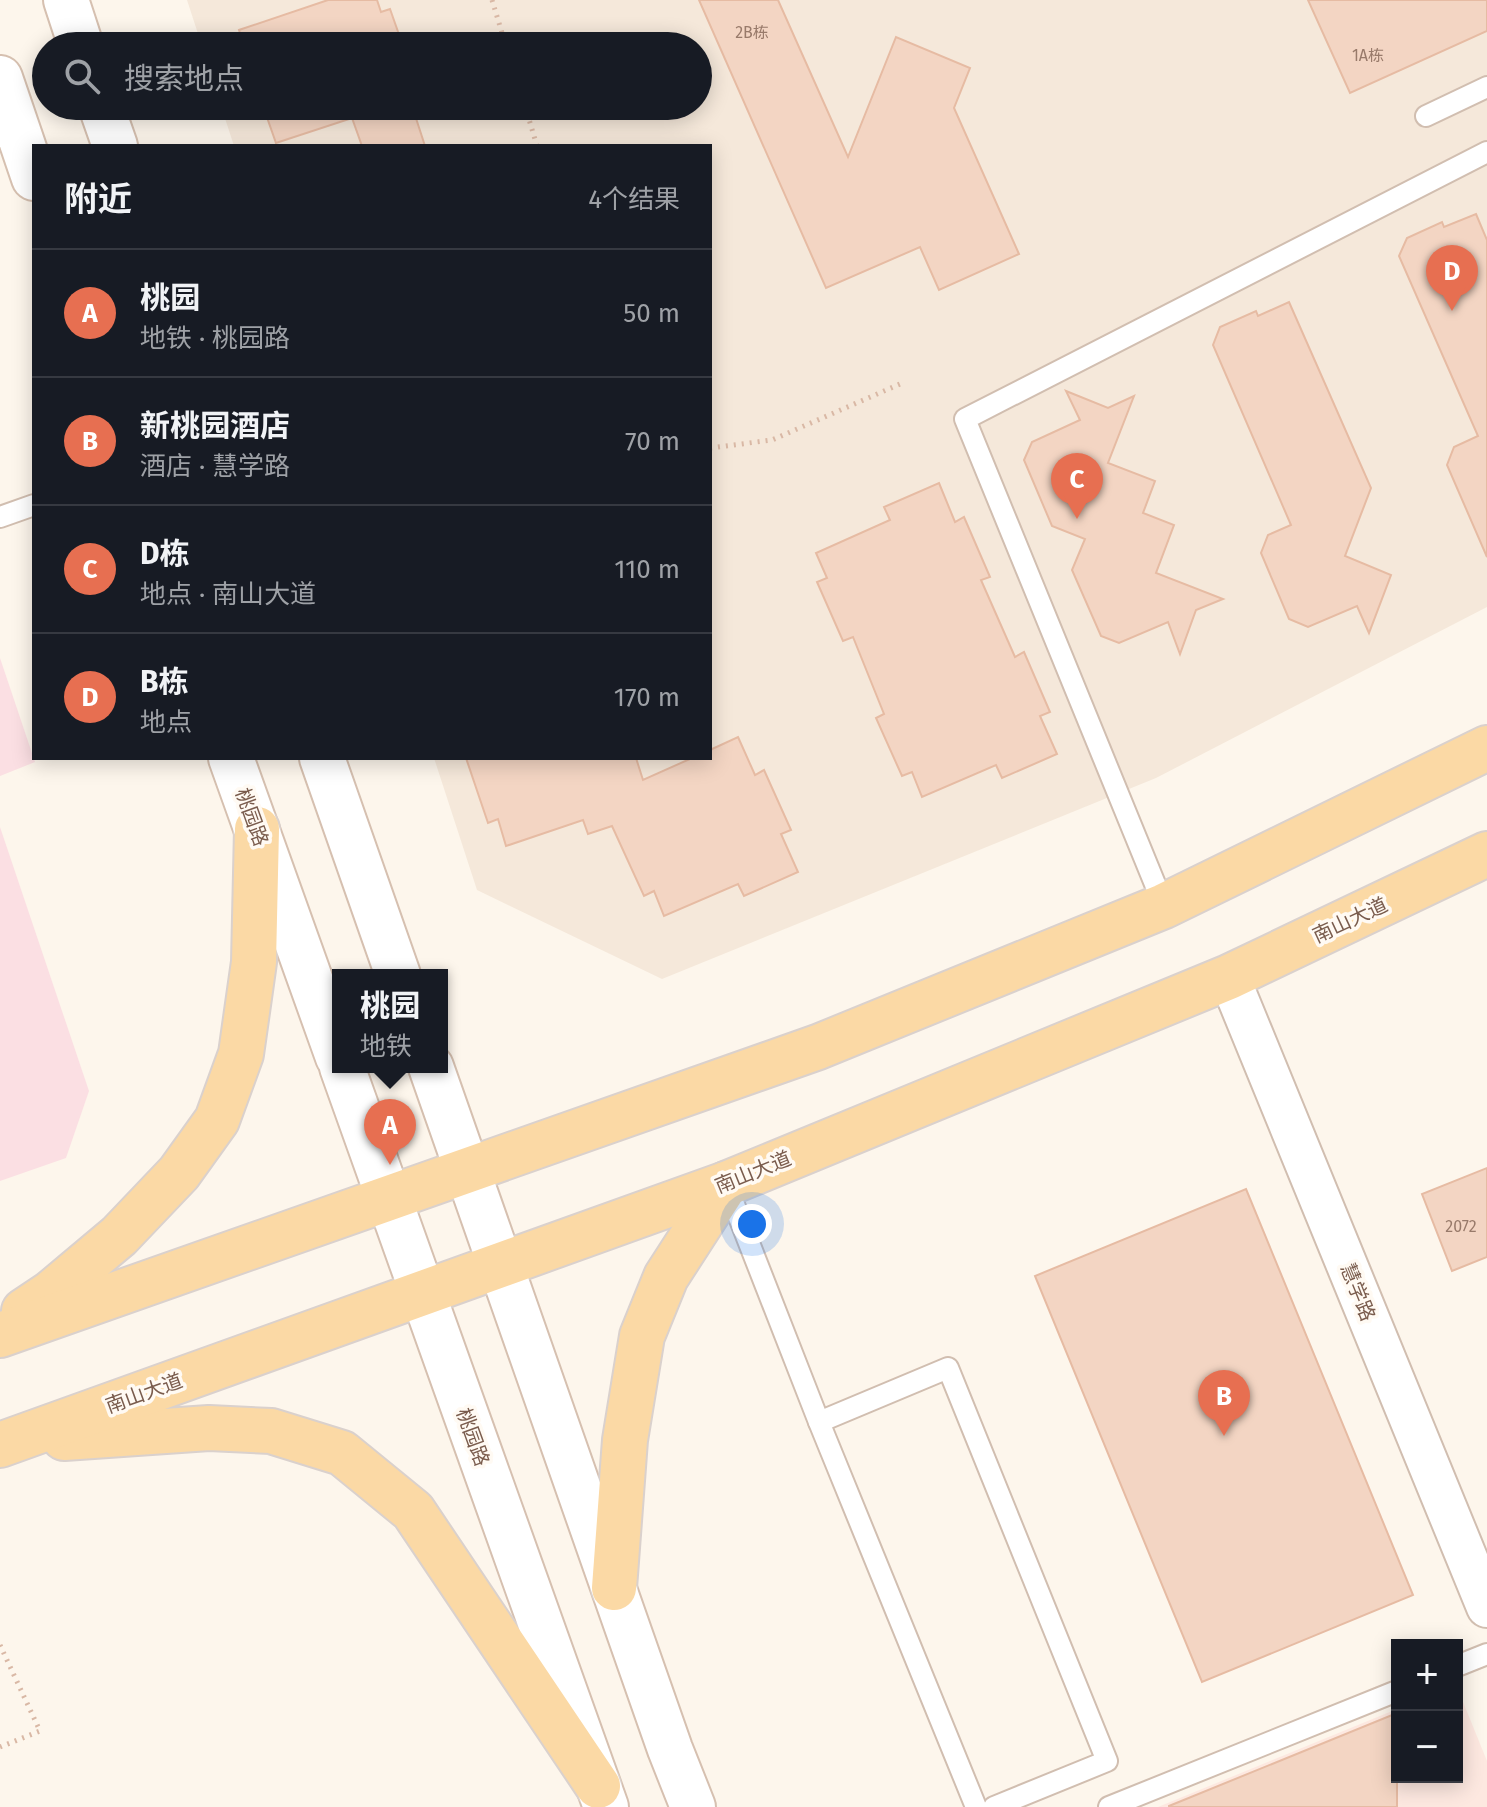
<!DOCTYPE html>
<html lang="zh">
<head>
<meta charset="utf-8">
<style>
	body { margin:0; font-family:"Fira Sans","Noto Sans SC",sans-serif; background:#20242c; color:#f1f3f6 }
	.controls { position:absolute; right:24px; bottom:24px; display:grid; overflow:hidden; border-radius:0px; box-shadow:0 4px 20px #0003 }
	.controls button { width:72px; height:72px; display:grid; place-items:center; padding:0; border:0; border-bottom:2px solid #363941; background:#171b24; color:#f1f3f6; font:40px sans-serif }
	.you { position:absolute; left:752px; top:1224px; width:28px; height:28px; margin:-20px; border:6px solid #fff; border-radius:50%; background:#1a73e8; box-shadow:0 0 0 12px #1a73e833 }
	.badge { display:grid; place-items:center; width:52px; height:52px; border-radius:50%; background:#e76f51; color:#fff; font-size:26px; font-weight:700 }
	.pin { position:absolute; translate:-50% -66px; filter:drop-shadow(0 2px 4px #0008) }
	.pin::after { content:''; position:absolute; top:42px; width:28px; height:24px; background:inherit; clip-path:polygon(0 0,100% 0,50% 100%) }
	.popup { position:absolute; left:332px; top:969px; width:116px; height:104px; box-sizing:border-box; display:grid; place-content:center; border-radius:0px; background:#171b24; filter:drop-shadow(0 2px 6px #0005); font-size:26px; white-space:nowrap; color:#9ea1a6 }
	.popup b { font-size:30px; color:#f1f3f6 }
	.popup::after { content:''; position:absolute; left:50%; top:100%; margin-left:-16px; border:16px solid transparent; border-top-color:#171b24 }
	.list { margin:0; padding:0; list-style:none }
	h2 { display:flex; justify-content:space-between; align-items:center; height:104px; margin:0; padding:0 32px; font-size:34px }
	h2 small { font-size:26px; font-weight:400; color:#9ea1a6 }
	.list li { display:grid; grid-template-columns:52px 1fr auto; gap:24px; align-items:center; box-sizing:border-box; height:128px; padding:0 32px; border-top:2px solid #363941 }
	.list b { display:block; font-size:30px; white-space:nowrap }
	.list p { margin:0; font-size:26px; white-space:nowrap; color:#9ea1a6 }
	.list em { font-size:26px; font-style:normal; color:#9ea1a6 }
	.icon { flex:none; width:44px; height:44px; fill:none; stroke:currentColor; stroke-width:2; stroke-linecap:round; stroke-linejoin:round }
	.map { position:relative; flex:none; width:1487px; height:1807px; overflow:hidden }
	.search { position:absolute; background:#171b24; box-shadow:0 4px 20px #0003; left:32px; top:32px; width:680px; height:88px; display:flex; align-items:center; gap:20px; box-sizing:border-box; padding:0 28px; border-radius:44px; color:#9ea1a6; font-size:30px }
	.panel { position:absolute; background:#171b24; box-shadow:0 4px 20px #0003; left:32px; top:144px; width:680px; height:616px; border-radius:0px }
	.map>svg:first-child { display:block }
</style>
</head>
<body>
<div class="map">
<svg width="1487" height="1807" viewBox="0 0 1487 1807">
	<rect width="100%" height="100%" fill="#fdf6ec"/>
	<!-- residential -->
	<path fill="#f5e8da" d="M 187,0 L 1487,0 L 1487,607 L 1156,778 L 662,979 L 477,890 L 434,758 L 710,758 L 710,146 L 234,146 L 221,106 L 698,106 L 698,46 L 202,46 Z"/>
	<!-- commercial -->
	<path fill="#fde8e0" d="M 1457,1687 L 1487,1761 L 1487,1807 L 1158,1807 L 1397,1709 L 1397,1777 L 1457,1777 Z"/>
	<!-- medical -->
	<g fill="#fbdfe3">
		<path d="M 0,658 L 35,762 L 0,776 Z"/>
		<path d="M 0,827 L 89,1091 L 66,1158 L 0,1181 Z"/>
	</g>
	<!-- building -->
	<g fill="#f3d5c3" stroke="#e6bba3" stroke-width="2">
		<path d="M 328,0 L 377,0 L 381,12 L 390,9 L 403,46 L 244,46 L 239,30 Z"/>
		<path d="M 699,0 L 778,0 L 848,157 L 896,37 L 970,68 L 954,108 L 1019,254 L 939,290 L 920,247 L 826,288 Z"/>
		<path d="M 1308,0 L 1487,0 L 1487,31 L 1350,93 Z"/>
		<path d="M 263,106 L 412,106 L 425,146 L 362,146 L 352,118 L 276,143 Z"/>
		<path d="M 1476,214 L 1487,240 L 1487,557 L 1447,465 L 1454,447 L 1478,436 L 1399,256 L 1407,238 L 1442,222 L 1444,227 Z"/>
		<path d="M 1289,302 L 1371,488 L 1345,556 L 1391,575 L 1369,633 L 1357,606 L 1308,627 L 1289,619 L 1261,553 L 1268,535 L 1291,525 L 1213,345 L 1220,327 L 1256,311 L 1258,316 Z"/>
		<path d="M 1066,391 L 1108,408 L 1134,396 L 1108,463 L 1155,481 L 1143,513 L 1174,525 L 1156,573 L 1223,599 L 1196,610 L 1180,654 L 1168,622 L 1119,643 L 1101,636 L 1072,570 L 1085,539 L 1052,526 L 1024,460 L 1032,442 L 1080,420 Z"/>
		<path d="M 939,483 L 955,522 L 964,517 L 990,577 L 981,580 L 1015,657 L 1024,652 L 1050,712 L 1040,716 L 1057,754 L 1002,778 L 996,765 L 922,797 L 912,772 L 902,776 L 876,718 L 884,714 L 853,637 L 843,641 L 817,582 L 827,578 L 816,553 L 890,520 L 884,507 Z"/>
		<path d="M 738,737 L 755,775 L 764,770 L 791,830 L 781,834 L 798,872 L 744,896 L 738,884 L 664,916 L 654,891 L 644,896 L 612,826 L 588,834 L 583,820 L 506,846 L 498,819 L 488,823 L 466,758 L 636,758 L 643,780 L 692,758 L 710,758 L 710,750 Z"/>
		<path d="M 1487,1168 L 1487,1257 L 1452,1271 L 1422,1194 Z"/>
		<path d="M 1246,1189 L 1413,1595 L 1202,1682 L 1035,1276 Z"/>
		<path d="M 1397,1713 L 1397,1807 L 1169,1807 L 1169,1806 Z"/>
	</g>
	<g fill="none" stroke-linecap="round" stroke-linejoin="round">
		<!-- service casing -->
		<g stroke="#d1beb0" stroke-width="24">
			<g id="service">
				<path d="M 1426,116 L 1487,87"/>
				<path d="M 0,517 L 34,505"/>
				<path d="M 1164,906 L 965,419 L 1487,152"/>
				<path d="M 726,1184 L 819,1422 L 976,1807"/>
				<path d="M 819,1422 L 948,1368 L 1107,1761 L 994,1807"/>
				<path d="M 1457,1666 L 1487,1654"/>
				<path d="M 1109,1807 L 1397,1691"/>
			</g>
		</g>
		<!-- minor casing -->
		<g stroke="#d1beb0" stroke-width="44">
			<path id="minor" d="M 1229,977 L 1487,1607"/>
		</g>
		<!-- secondary casing -->
		<g stroke="#d6c0b0" stroke-width="48">
			<g id="secondary">
				<path d="M 66,0 L 81,46"/>
				<path d="M 0,78 L 34,178"/>
				<path d="M 101,106 L 115,146"/>
				<path d="M 231,758 L 338,1057"/>
				<path d="M 322,758 L 398,975"/>
				<path d="M 342,1067 L 606,1807"/>
				<path d="M 431,1067 L 670,1749 L 693,1807"/>
			</g>
		</g>
		<!-- primary casing -->
		<g stroke="#dad1cd" stroke-width="48">
			<g id="primary">
				<path d="M 24,1311 L 51,1293 L 119,1236 L 179,1173 L 217,1120 L 241,1054 L 254,962 L 257,829"/>
				<path d="M 0,1335 L 818,1047 L 1164,906 L 1487,748"/>
				<path d="M 64,1438 L 209,1428 L 271,1431 L 342,1453 L 413,1511 L 598,1786"/>
				<path d="M 0,1445 L 726,1184 L 1229,977 L 1487,854"/>
				<path d="M 614,1588 L 625,1440 L 642,1336 L 666,1277 L 726,1184"/>
			</g>
		</g>
		<!-- path -->
		<g stroke="#d9b8a5" stroke-width="5" stroke-dasharray="2 6" stroke-linecap="butt">
			<path d="M 492,0 L 506,46"/>
			<path d="M 525,106 L 537,146"/>
			<path d="M 710,448 L 772,440 L 900,384"/>
			<path d="M 0,1645 L 40,1731 L 0,1747"/>
		</g>
		<!-- service -->
		<use href="#service" stroke="#fff" stroke-width="20"/>
		<!-- minor -->
		<use href="#minor" stroke="#fff" stroke-width="40"/>
		<!-- secondary -->
		<use href="#secondary" stroke="#fff" stroke-width="44"/>
		<!-- primary -->
		<use href="#primary" stroke="#fbd9a5" stroke-width="44"/>
	</g>
	<g text-anchor="middle" dominant-baseline="central" stroke-width="7" stroke-linejoin="round" paint-order="stroke">
		<!-- number labels -->
		<g font-size="16" fill="#987a6a">
			<text x="752" y="32">2B栋</text>
			<text x="1368" y="55">1A栋</text>
			<text x="1461" y="1226">2072</text>
		</g>
		<!-- street labels -->
		<g font-size="20" fill="#7a5c4d" stroke="#fffaf3">
			<text transform="translate(252 817) rotate(70)">桃园路</text>
			<text transform="translate(1350 920) rotate(-25)">南山大道</text>
			<text transform="translate(753 1172) rotate(-22)">南山大道</text>
			<text transform="translate(1358 1292) rotate(68)">慧学路</text>
			<text transform="translate(144 1393) rotate(-20)">南山大道</text>
			<text transform="translate(473 1437) rotate(70)">桃园路</text>
		</g>
	</g>
</svg>
<div class="controls">
<button>+</button>
<button>−</button>
</div>
<div class="you"></div>
<div class="pin badge" style="left:390px;top:1165px">A</div>
<div class="popup"><b>桃园</b>地铁</div>
<div class="pin badge" style="left:1224px;top:1436px">B</div>
<div class="pin badge" style="left:1077px;top:519px">C</div>
<div class="pin badge" style="left:1452px;top:311px">D</div>
<div class="search"><svg class="icon" aria-label="search" viewBox="0 0 24 24"><circle cx="10" cy="10" r="6"/><path d="M15 15l6 6"/></svg>搜索地点</div>
<section class="panel">
<h2>附近<small>4个结果</small></h2>
<ul class="list">
<li><span class="badge">A</span><div><b>桃园</b><p>地铁 · 桃园路</p></div><em>50 m</em></li>
<li><span class="badge">B</span><div><b>新桃园酒店</b><p>酒店 · 慧学路</p></div><em>70 m</em></li>
<li><span class="badge">C</span><div><b>D栋</b><p>地点 · 南山大道</p></div><em>110 m</em></li>
<li><span class="badge">D</span><div><b>B栋</b><p>地点</p></div><em>170 m</em></li>
</ul>
</section>
</div>
</body>
</html>
